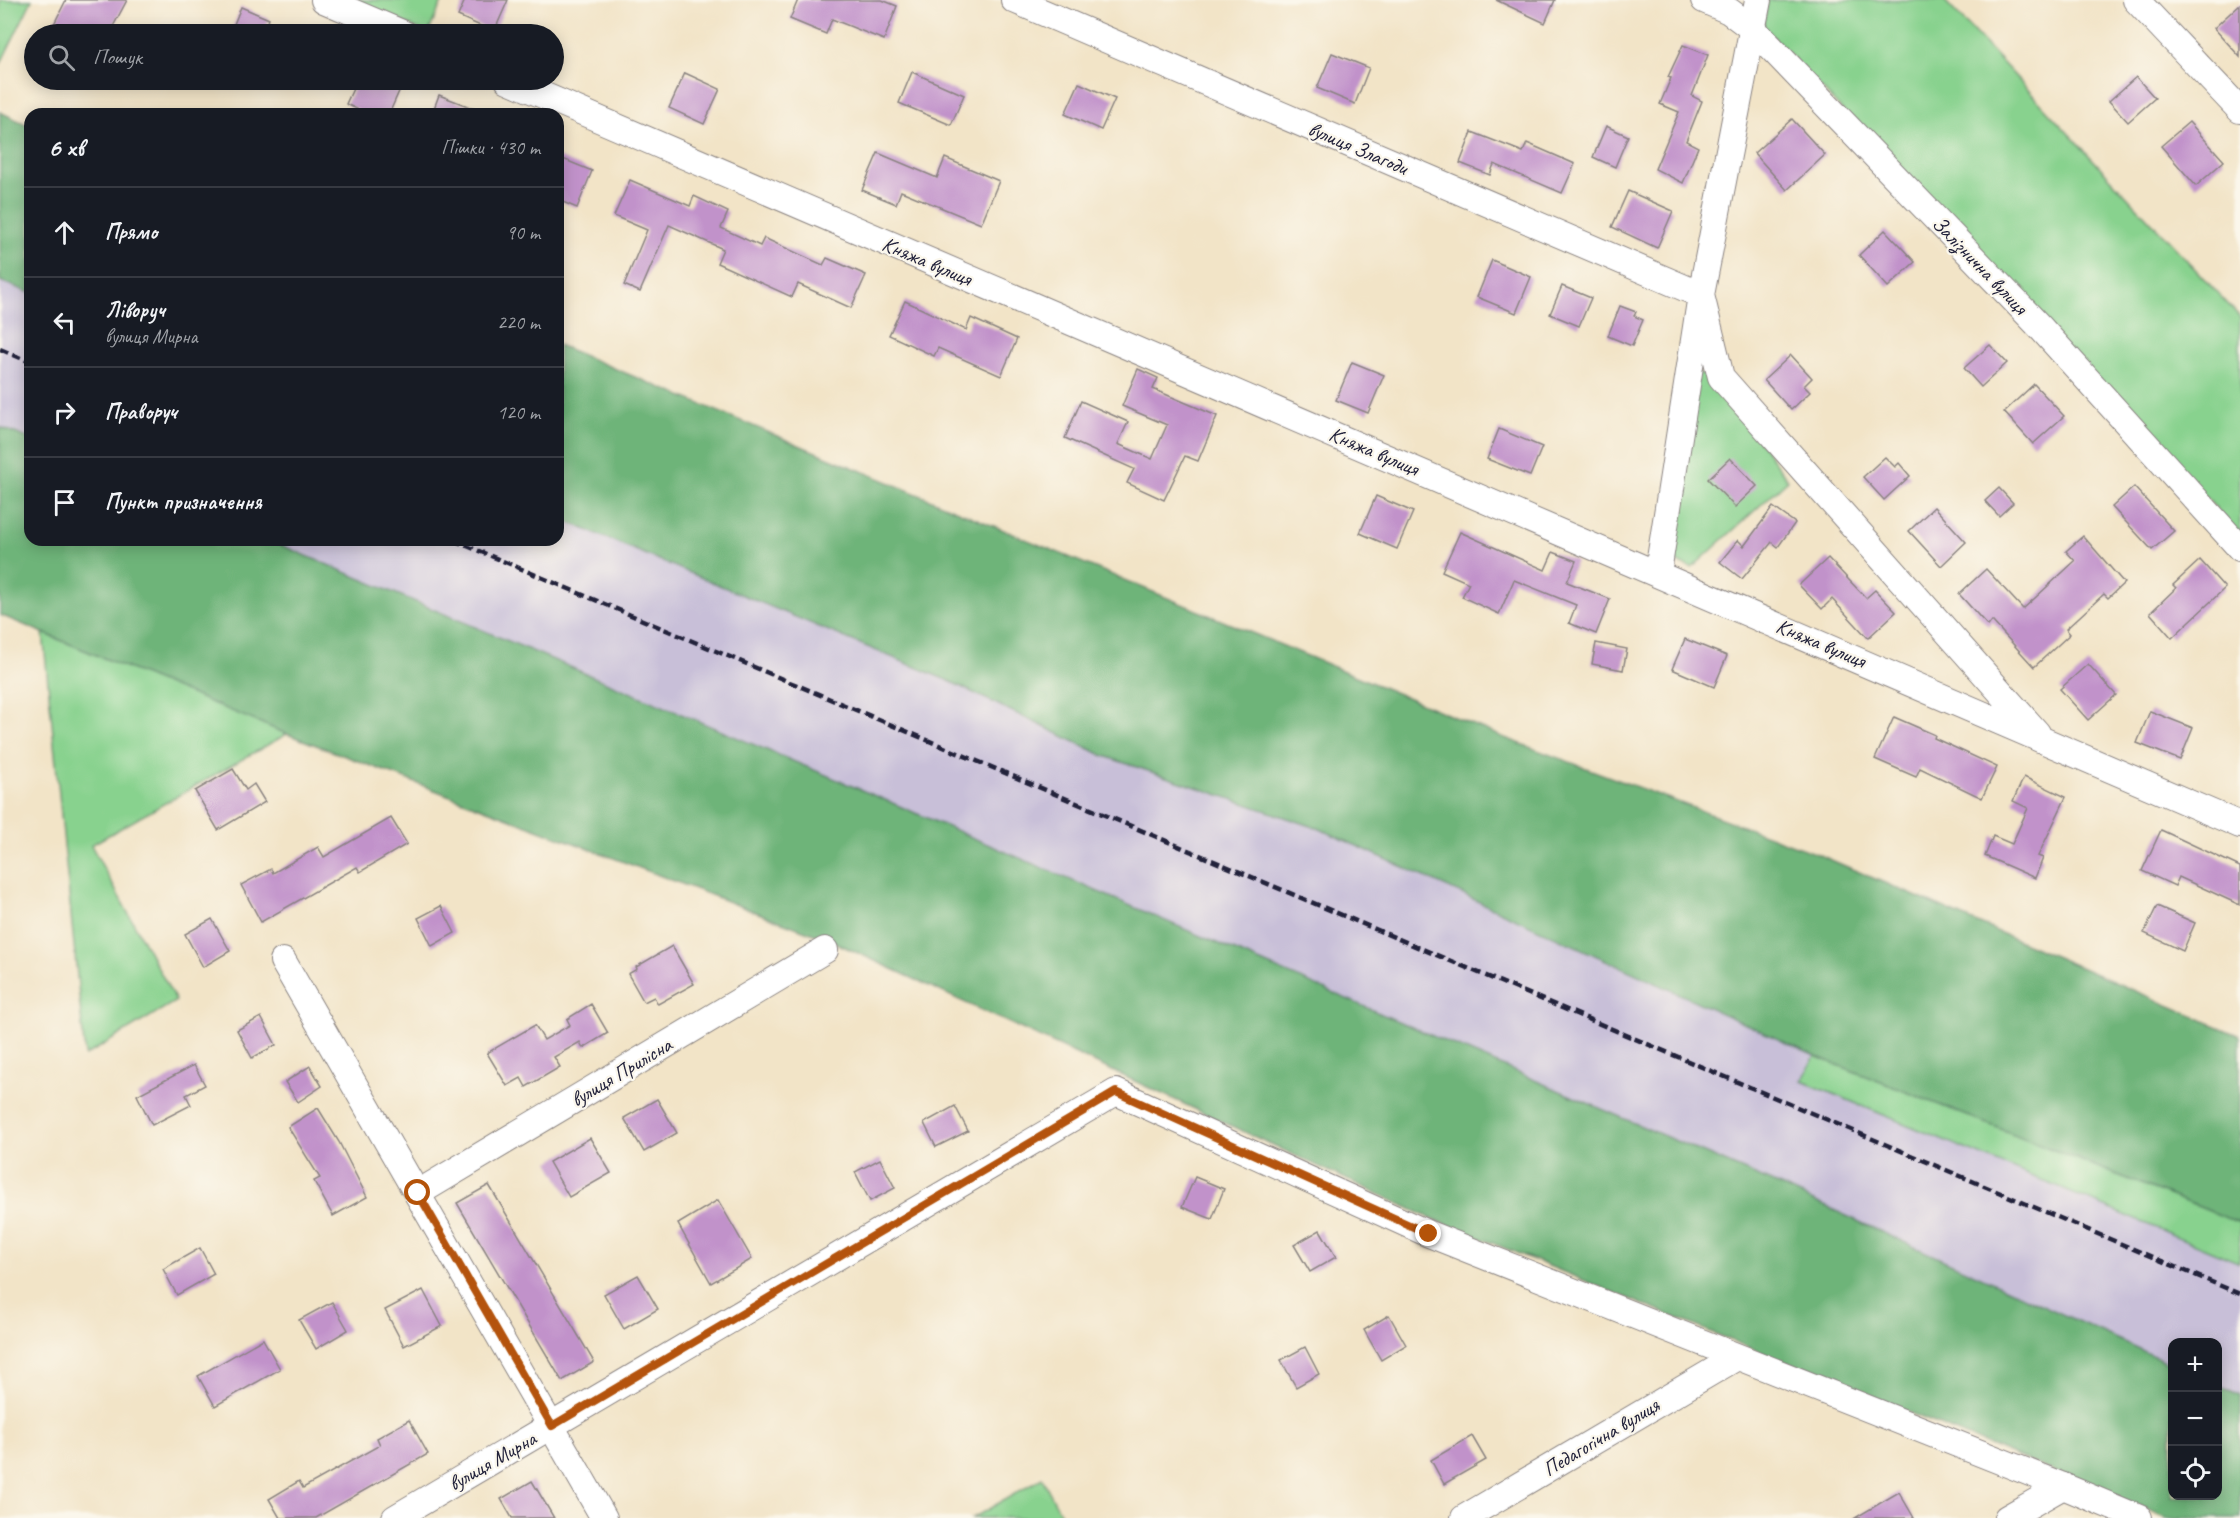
<!DOCTYPE html>
<html lang="uk">
<head>
<meta charset="utf-8">
<style>
	body { margin:0; font-family:Caveat,sans-serif; background:#242831; color:#f1f3f6 }
	.controls { position:absolute; right:18px; bottom:18px; display:grid; overflow:hidden; border-radius:12px; box-shadow:0 3px 15px #0003 }
	.controls button { width:54px; height:54px; display:grid; place-items:center; padding:0; border:0; border-bottom:2px solid #363941; background:#171b24; color:#f1f3f6; font:30px sans-serif }
	.stop { position:absolute; width:18px; height:18px; margin:-14px; border:4px solid #b45309; border-radius:50%; background:#fff }
	.stop.end { background:#b45309; border-color:#fff; box-shadow:0 2px 6px #0008 }
	.list { margin:0; padding:0; list-style:none }
	h2 { display:flex; justify-content:space-between; align-items:center; height:78px; margin:0; padding:0 24px; font-size:26px }
	h2 small { font-size:20px; font-weight:400; color:#9ea1a6 }
	.list li { display:grid; grid-template-columns:39px 1fr auto; gap:18px; align-items:center; box-sizing:border-box; height:90px; padding:0 24px; border-top:2px solid #363941 }
	.list b { display:block; font-size:22px; white-space:nowrap }
	.list p { margin:0; font-size:20px; white-space:nowrap; color:#9ea1a6 }
	.list em { font-size:20px; font-style:normal; color:#9ea1a6 }
	.icon { flex:none; width:33px; height:33px; fill:none; stroke:currentColor; stroke-width:2; stroke-linecap:round; stroke-linejoin:round }
	.map { position:relative; flex:none; width:2240px; height:1518px; overflow:hidden }
	.search { position:absolute; background:#171b24; box-shadow:0 3px 15px #0003; left:24px; top:24px; width:540px; height:66px; display:flex; align-items:center; gap:15px; box-sizing:border-box; padding:0 21px; border-radius:33px; color:#9ea1a6; font-size:22px }
	.panel { position:absolute; background:#171b24; box-shadow:0 3px 15px #0003; left:24px; top:108px; width:540px; height:438px; border-radius:18px }
	.map>svg:first-child { display:block }
</style>
</head>
<body>
<div class="map">
<svg width="2240" height="1518" viewBox="0 0 2240 1518">
	<rect width="100%" height="100%" fill="#fbf7ec"/>
	<filter id="ink" filterUnits="userSpaceOnUse"><feTurbulence type="fractalNoise" baseFrequency=".0167" numOctaves="2"/><feDisplacementMap in="SourceGraphic" scale="12" xChannelSelector="R" yChannelSelector="G"/><feConvolveMatrix kernelMatrix="1 2 1 2 8 2 1 2 1" color-interpolation-filters="sRGB"/></filter>
	<filter id="wash" filterUnits="userSpaceOnUse"><feTurbulence type="fractalNoise" baseFrequency=".008" numOctaves="4" result="noise"/><feDisplacementMap in="SourceGraphic" scale="24" xChannelSelector="R" yChannelSelector="G"/><feGaussianBlur stdDeviation="1.35" result="paint"/><feColorMatrix in="noise" values="0 0 0 0 0 0 0 0 0 0 0 0 0 0 0 0 0 1.4 0 .05"/><feComposite in="paint" operator="in"/></filter>
	<g filter="url(#wash)">
		<rect width="100%" height="100%" fill="#f2e4c7"/>
		<!-- industrial -->
		<g fill="#c8bfd8">
			<path d="M 0,281 L 30,293 L 30,439 L 0,427 Z"/>
			<path d="M 558,518 L 949,681 L 1104,756 L 1320,829 L 1815,1056 L 1803,1081 L 2240,1263 L 2240,1395 L 2218,1385 L 2218,1342 L 2172,1342 L 2172,1364 L 1785,1188 L 890,802 L 269,540 L 558,540 Z"/>
		</g>
		<!-- green -->
		<g fill="#88d28e" stroke="#557a64" stroke-width="1.5">
			<path d="M 0,0 L 32,0 L 0,65 Z"/>
			<path d="M 351,0 L 443,0 L 428,33 Z"/>
			<path d="M 1768,0 L 1944,0 L 2240,317 L 2240,534 L 1763,26 Z"/>
			<path d="M 1697,372 L 1713,378 L 1788,480 L 1692,568 L 1667,559 Z"/>
			<path d="M 43,633 L 287,734 L 91,845 L 176,1001 L 85,1056 Z"/>
			<path d="M 1815,1056 L 2240,1223 L 2240,1263 L 1802,1081 Z"/>
			<path d="M 1042,1478 L 1063,1518 L 973,1518 Z"/>
		</g>
		<!-- forest -->
		<g fill="#6eb479" stroke="#486b5a" stroke-width="1.5">
			<path d="M 0,112 L 30,126 L 30,293 L 0,281 Z"/>
			<path d="M 558,345 L 1505,738 L 1815,853 L 2240,1036 L 2240,1223 L 1815,1056 L 1320,829 L 1104,756 L 949,681 L 558,518 Z"/>
			<path d="M 0,427 L 30,439 L 30,540 L 269,540 L 890,802 L 1785,1188 L 2172,1364 L 2172,1496 L 2218,1496 L 2218,1385 L 2240,1395 L 2240,1518 L 2168,1518 L 1428,1217 L 832,941 L 287,734 L 0,615 Z"/>
		</g>
		<g id="blocks">
			<!-- building -->
			<g fill="#c192ca">
				<path d="M 66,0 L 127,0 L 109,34 L 49,34 Z"/>
				<path d="M 465,0 L 508,0 L 494,32 L 458,16 Z"/>
				<path d="M 798,0 L 882,0 L 897,6 L 884,40 L 832,19 L 826,34 L 790,19 Z"/>
				<path d="M 1496,0 L 1555,0 L 1545,23 Z"/>
				<path d="M 2240,4 L 2240,57 L 2214,28 Z"/>
				<path d="M 241,7 L 269,19 L 263,34 L 230,34 Z"/>
				<path d="M 1683,45 L 1708,55 L 1692,96 L 1702,101 L 1686,141 L 1698,147 L 1683,183 L 1655,169 L 1679,112 L 1660,104 L 1671,78 L 1668,77 Z"/>
				<path d="M 1332,53 L 1369,68 L 1355,104 L 1317,88 Z"/>
				<path d="M 912,72 L 964,95 L 951,125 L 899,103 Z"/>
				<path d="M 685,73 L 720,89 L 704,124 L 669,108 Z"/>
				<path d="M 2136,77 L 2155,98 L 2128,122 L 2109,101 Z"/>
				<path d="M 357,80 L 404,80 L 389,114 L 367,114 L 346,104 Z"/>
				<path d="M 1079,83 L 1115,99 L 1101,130 L 1065,114 Z"/>
				<path d="M 439,95 L 486,113 L 485,114 L 432,114 Z"/>
				<path d="M 1792,119 L 1825,155 L 1787,190 L 1754,153 Z"/>
				<path d="M 2189,122 L 2224,161 L 2196,186 L 2161,146 Z"/>
				<path d="M 1606,126 L 1628,136 L 1615,167 L 1593,157 Z"/>
				<path d="M 1472,132 L 1523,152 L 1527,143 L 1575,164 L 1562,193 L 1494,164 L 1490,175 L 1460,163 Z"/>
				<path d="M 878,153 L 937,178 L 945,158 L 999,181 L 981,224 L 901,191 L 896,204 L 862,190 Z"/>
				<path d="M 558,157 L 592,171 L 577,208 L 558,200 Z"/>
				<path d="M 630,180 L 690,206 L 694,196 L 728,212 L 721,228 L 760,246 L 764,238 L 823,265 L 827,258 L 866,275 L 851,308 L 798,284 L 792,297 L 717,263 L 723,249 L 669,225 L 640,292 L 624,285 L 647,230 L 614,216 Z"/>
				<path d="M 1628,191 L 1673,211 L 1657,248 L 1612,227 Z"/>
				<path d="M 1885,230 L 1915,262 L 1888,287 L 1859,255 Z"/>
				<path d="M 1492,260 L 1531,277 L 1516,313 L 1477,297 Z"/>
				<path d="M 1562,286 L 1591,298 L 1579,326 L 1550,314 Z"/>
				<path d="M 905,301 L 966,330 L 971,318 L 1017,339 L 1001,376 L 938,348 L 934,356 L 889,335 Z"/>
				<path d="M 1620,306 L 1636,312 L 1634,316 L 1643,320 L 1632,346 L 1608,336 Z"/>
				<path d="M 1990,345 L 2007,363 L 1981,387 L 1964,368 Z"/>
				<path d="M 1791,355 L 1812,378 L 1804,386 L 1810,392 L 1791,410 L 1764,380 Z"/>
				<path d="M 1352,362 L 1384,375 L 1368,413 L 1336,400 Z"/>
				<path d="M 1138,369 L 1158,378 L 1153,389 L 1217,416 L 1198,461 L 1185,456 L 1164,500 L 1127,483 L 1134,469 L 1065,438 L 1081,401 L 1128,422 L 1118,444 L 1152,459 L 1167,425 L 1122,406 Z"/>
				<path d="M 2034,384 L 2064,416 L 2033,444 L 2004,412 Z"/>
				<path d="M 1499,429 L 1542,447 L 1530,476 L 1487,459 Z"/>
				<path d="M 1885,457 L 1895,467 L 1899,463 L 1910,476 L 1884,500 L 1863,477 Z"/>
				<path d="M 1730,458 L 1757,486 L 1735,507 L 1708,479 Z"/>
				<path d="M 2134,487 L 2174,531 L 2152,550 L 2112,507 Z"/>
				<path d="M 1999,488 L 2013,503 L 1999,516 L 1985,501 Z"/>
				<path d="M 1376,496 L 1413,512 L 1397,549 L 1360,533 Z"/>
				<path d="M 1773,507 L 1795,523 L 1778,547 L 1772,542 L 1742,579 L 1720,562 L 1738,540 L 1744,546 Z"/>
				<path d="M 1934,507 L 1966,542 L 1941,566 L 1909,531 Z"/>
				<path d="M 1460,532 L 1545,570 L 1553,552 L 1576,561 L 1567,582 L 1610,599 L 1596,634 L 1569,623 L 1576,605 L 1514,580 L 1499,614 L 1462,597 L 1469,583 L 1442,571 Z"/>
				<path d="M 2083,536 L 2124,583 L 2108,598 L 2104,594 L 2066,629 L 2070,634 L 2034,667 L 1992,621 L 1988,626 L 1959,594 L 1986,569 L 2023,609 L 2075,561 L 2066,551 Z"/>
				<path d="M 1828,558 L 1866,598 L 1875,590 L 1896,612 L 1868,638 L 1832,599 L 1822,609 L 1799,585 Z"/>
				<path d="M 2200,560 L 2225,588 L 2172,638 L 2150,613 L 2176,588 L 2173,585 Z"/>
				<path d="M 1685,639 L 1727,656 L 1714,687 L 1672,669 Z"/>
				<path d="M 1596,643 L 1627,649 L 1623,670 L 1592,664 Z"/>
				<path d="M 2088,664 L 2116,695 L 2088,720 L 2060,689 Z"/>
				<path d="M 2150,711 L 2193,728 L 2180,760 L 2137,743 Z"/>
				<path d="M 1894,717 L 1935,735 L 1934,738 L 1997,767 L 1982,798 L 1920,768 L 1916,777 L 1875,759 Z"/>
				<path d="M 233,769 L 246,790 L 254,784 L 265,802 L 218,830 L 195,791 Z"/>
				<path d="M 2024,777 L 2066,797 L 2038,856 L 2043,858 L 2035,878 L 1985,856 L 1993,836 L 2012,844 L 2028,808 L 2013,801 Z"/>
				<path d="M 391,818 L 407,844 L 360,872 L 357,867 L 261,922 L 241,885 L 271,869 L 273,873 L 318,847 L 324,857 Z"/>
				<path d="M 2161,830 L 2240,867 L 2240,905 L 2179,877 L 2175,886 L 2142,871 Z"/>
				<path d="M 441,906 L 455,933 L 432,946 L 418,918 Z"/>
				<path d="M 2157,906 L 2195,923 L 2183,951 L 2144,933 Z"/>
				<path d="M 212,919 L 230,951 L 203,967 L 185,934 Z"/>
				<path d="M 672,946 L 694,984 L 658,1004 L 654,997 L 644,1002 L 628,974 L 637,969 L 636,967 Z"/>
				<path d="M 591,1004 L 608,1033 L 583,1048 L 580,1042 L 554,1057 L 560,1067 L 526,1087 L 521,1078 L 507,1086 L 487,1053 L 535,1025 L 544,1040 L 570,1025 L 567,1019 Z"/>
				<path d="M 261,1017 L 276,1045 L 252,1058 L 237,1030 Z"/>
				<path d="M 194,1065 L 205,1085 L 186,1095 L 191,1105 L 152,1125 L 137,1095 Z"/>
				<path d="M 310,1066 L 322,1086 L 298,1102 L 285,1082 Z"/>
				<path d="M 657,1099 L 677,1133 L 644,1152 L 624,1118 Z"/>
				<path d="M 955,1106 L 968,1131 L 936,1147 L 924,1123 Z"/>
				<path d="M 318,1108 L 339,1142 L 367,1197 L 333,1216 L 314,1181 L 320,1178 L 288,1127 Z"/>
				<path d="M 590,1138 L 611,1173 L 569,1197 L 549,1162 Z"/>
				<path d="M 880,1159 L 895,1188 L 870,1201 L 855,1172 Z"/>
				<path d="M 1195,1177 L 1224,1189 L 1212,1219 L 1182,1207 Z"/>
				<path d="M 489,1185 L 594,1362 L 562,1381 L 457,1203 Z"/>
				<path d="M 718,1200 L 752,1259 L 711,1283 L 678,1224 Z"/>
				<path d="M 1320,1230 L 1336,1257 L 1310,1272 L 1294,1245 Z"/>
				<path d="M 200,1248 L 214,1274 L 177,1295 L 163,1269 Z"/>
				<path d="M 638,1275 L 658,1309 L 624,1329 L 604,1294 Z"/>
				<path d="M 423,1290 L 442,1326 L 404,1346 L 385,1310 Z"/>
				<path d="M 332,1302 L 348,1330 L 316,1349 L 299,1320 Z"/>
				<path d="M 1389,1315 L 1406,1345 L 1381,1360 L 1364,1330 Z"/>
				<path d="M 263,1339 L 280,1369 L 215,1406 L 198,1376 Z"/>
				<path d="M 1305,1347 L 1319,1374 L 1296,1387 L 1281,1360 Z"/>
				<path d="M 409,1420 L 428,1454 L 316,1518 L 280,1518 L 269,1499 L 299,1481 L 303,1488 L 380,1445 L 377,1438 Z"/>
				<path d="M 1472,1436 L 1486,1460 L 1444,1484 L 1431,1460 Z"/>
				<path d="M 532,1481 L 554,1518 L 512,1518 L 501,1499 Z"/>
				<path d="M 1899,1492 L 1914,1518 L 1855,1518 Z"/>
			</g>
		</g>
	</g>
	<g filter="url(#ink)">
		<use href="#blocks" fill-opacity="0" stroke="#8a8381" stroke-width="1.5"/>
		<g fill="none" stroke-linecap="round" stroke-linejoin="round">
			<!-- minor casing -->
			<g stroke="#8a8381" stroke-width="28">
				<g id="minor">
					<path d="M 324,0 L 404,34"/>
					<path d="M 1014,0 L 1701,295 L 1658,572"/>
					<path d="M 1704,0 L 1729,11 L 1753,29 L 2039,326 L 2240,548"/>
					<path d="M 1758,0 L 1701,295 L 1721,377 L 2037,733"/>
					<path d="M 2136,0 L 2240,110"/>
					<path d="M 508,80 C 1085,329 1663,574 2240,825"/>
					<path d="M 283,961 L 604,1518"/>
					<path d="M 418,1193 L 825,950"/>
					<path d="M 395,1518 L 1116,1092 L 1429,1234 L 2063,1486 L 2139,1518"/>
					<path d="M 1464,1518 L 1737,1357"/>
					<path d="M 2007,1518 L 2063,1486"/>
				</g>
			</g>
			<!-- minor -->
			<use href="#minor" stroke="#fff" stroke-width="26"/>
			<!-- rail -->
			<g stroke="#22223b" stroke-width="4.5" stroke-dasharray="9 4.5" stroke-linecap="butt">
				<path d="M 0,349 L 30,362"/>
				<path d="M 453,540 L 2240,1294"/>
			</g>
		</g>
	</g>
	<g fill="none" stroke-linecap="round" stroke-linejoin="round" filter="url(#ink)">
		<!-- route -->
		<path stroke="#b45309" stroke-width="8" d="M 418,1193 L 552,1426 L 1116,1092 L 1429,1234"/>
	</g>
	<g text-anchor="middle" dominant-baseline="central" stroke-width="4.5" stroke-linejoin="round" paint-order="stroke">
		<!-- street labels -->
		<g font-size="21" fill="#22223b" stroke="#fbf7ec">
			<text transform="translate(1358 148) rotate(23)">вулиця Злагоди</text>
			<text transform="translate(927 261) rotate(23)">Княжа вулиця</text>
			<text transform="translate(1980 265) rotate(46)">Залізнична вулиця</text>
			<text transform="translate(1374 451) rotate(23)">Княжа вулиця</text>
			<text transform="translate(1821 643) rotate(23)">Княжа вулиця</text>
			<text transform="translate(621 1072) rotate(-31)">вулиця Прилісна</text>
			<text transform="translate(1601 1437) rotate(-31)">Педагогічна вулиця</text>
			<text transform="translate(492 1461) rotate(-30)">вулиця Мирна</text>
		</g>
	</g>
</svg>
<div class="controls">
<button>+</button>
<button>−</button>
<button><svg class="icon" aria-label="locate" viewBox="0 0 24 24"><circle cx="12" cy="12" r="6"/><path d="M12 2v4M12 18v4M2 12h4M18 12h4"/></svg></button>
</div>
<div class="stop" style="left:418px;top:1193px"></div>
<div class="stop end" style="left:1429px;top:1234px"></div>
<div class="search"><svg class="icon" aria-label="search" viewBox="0 0 24 24"><circle cx="10" cy="10" r="6"/><path d="M15 15l6 6"/></svg>Пошук</div>
<section class="panel">
<h2>6 хв<small>Пішки · 430 m</small></h2>
<ul class="list">
<li><svg class="icon" aria-label="ahead" viewBox="0 0 24 24"><path d="M12 20V5M6 11l6-6 6 6"/></svg><div><b>Прямо</b></div><em>90 m</em></li>
<li><svg class="icon" aria-label="left" viewBox="0 0 24 24"><path d="M17 20v-9H6M10 6l-5 5 5 5"/></svg><div><b>Ліворуч</b><p>вулиця Мирна</p></div><em>220 m</em></li>
<li><svg class="icon" aria-label="right" viewBox="0 0 24 24"><path d="M7 20v-9h11M14 6l5 5-5 5"/></svg><div><b>Праворуч</b></div><em>120 m</em></li>
<li><svg class="icon" aria-label="arrive" viewBox="0 0 24 24"><path d="M6 21V4h12l-3 4 3 4H6"/></svg><div><b>Пункт призначення</b></div></li>
</ul>
</section>
</div>
</body>
</html>
